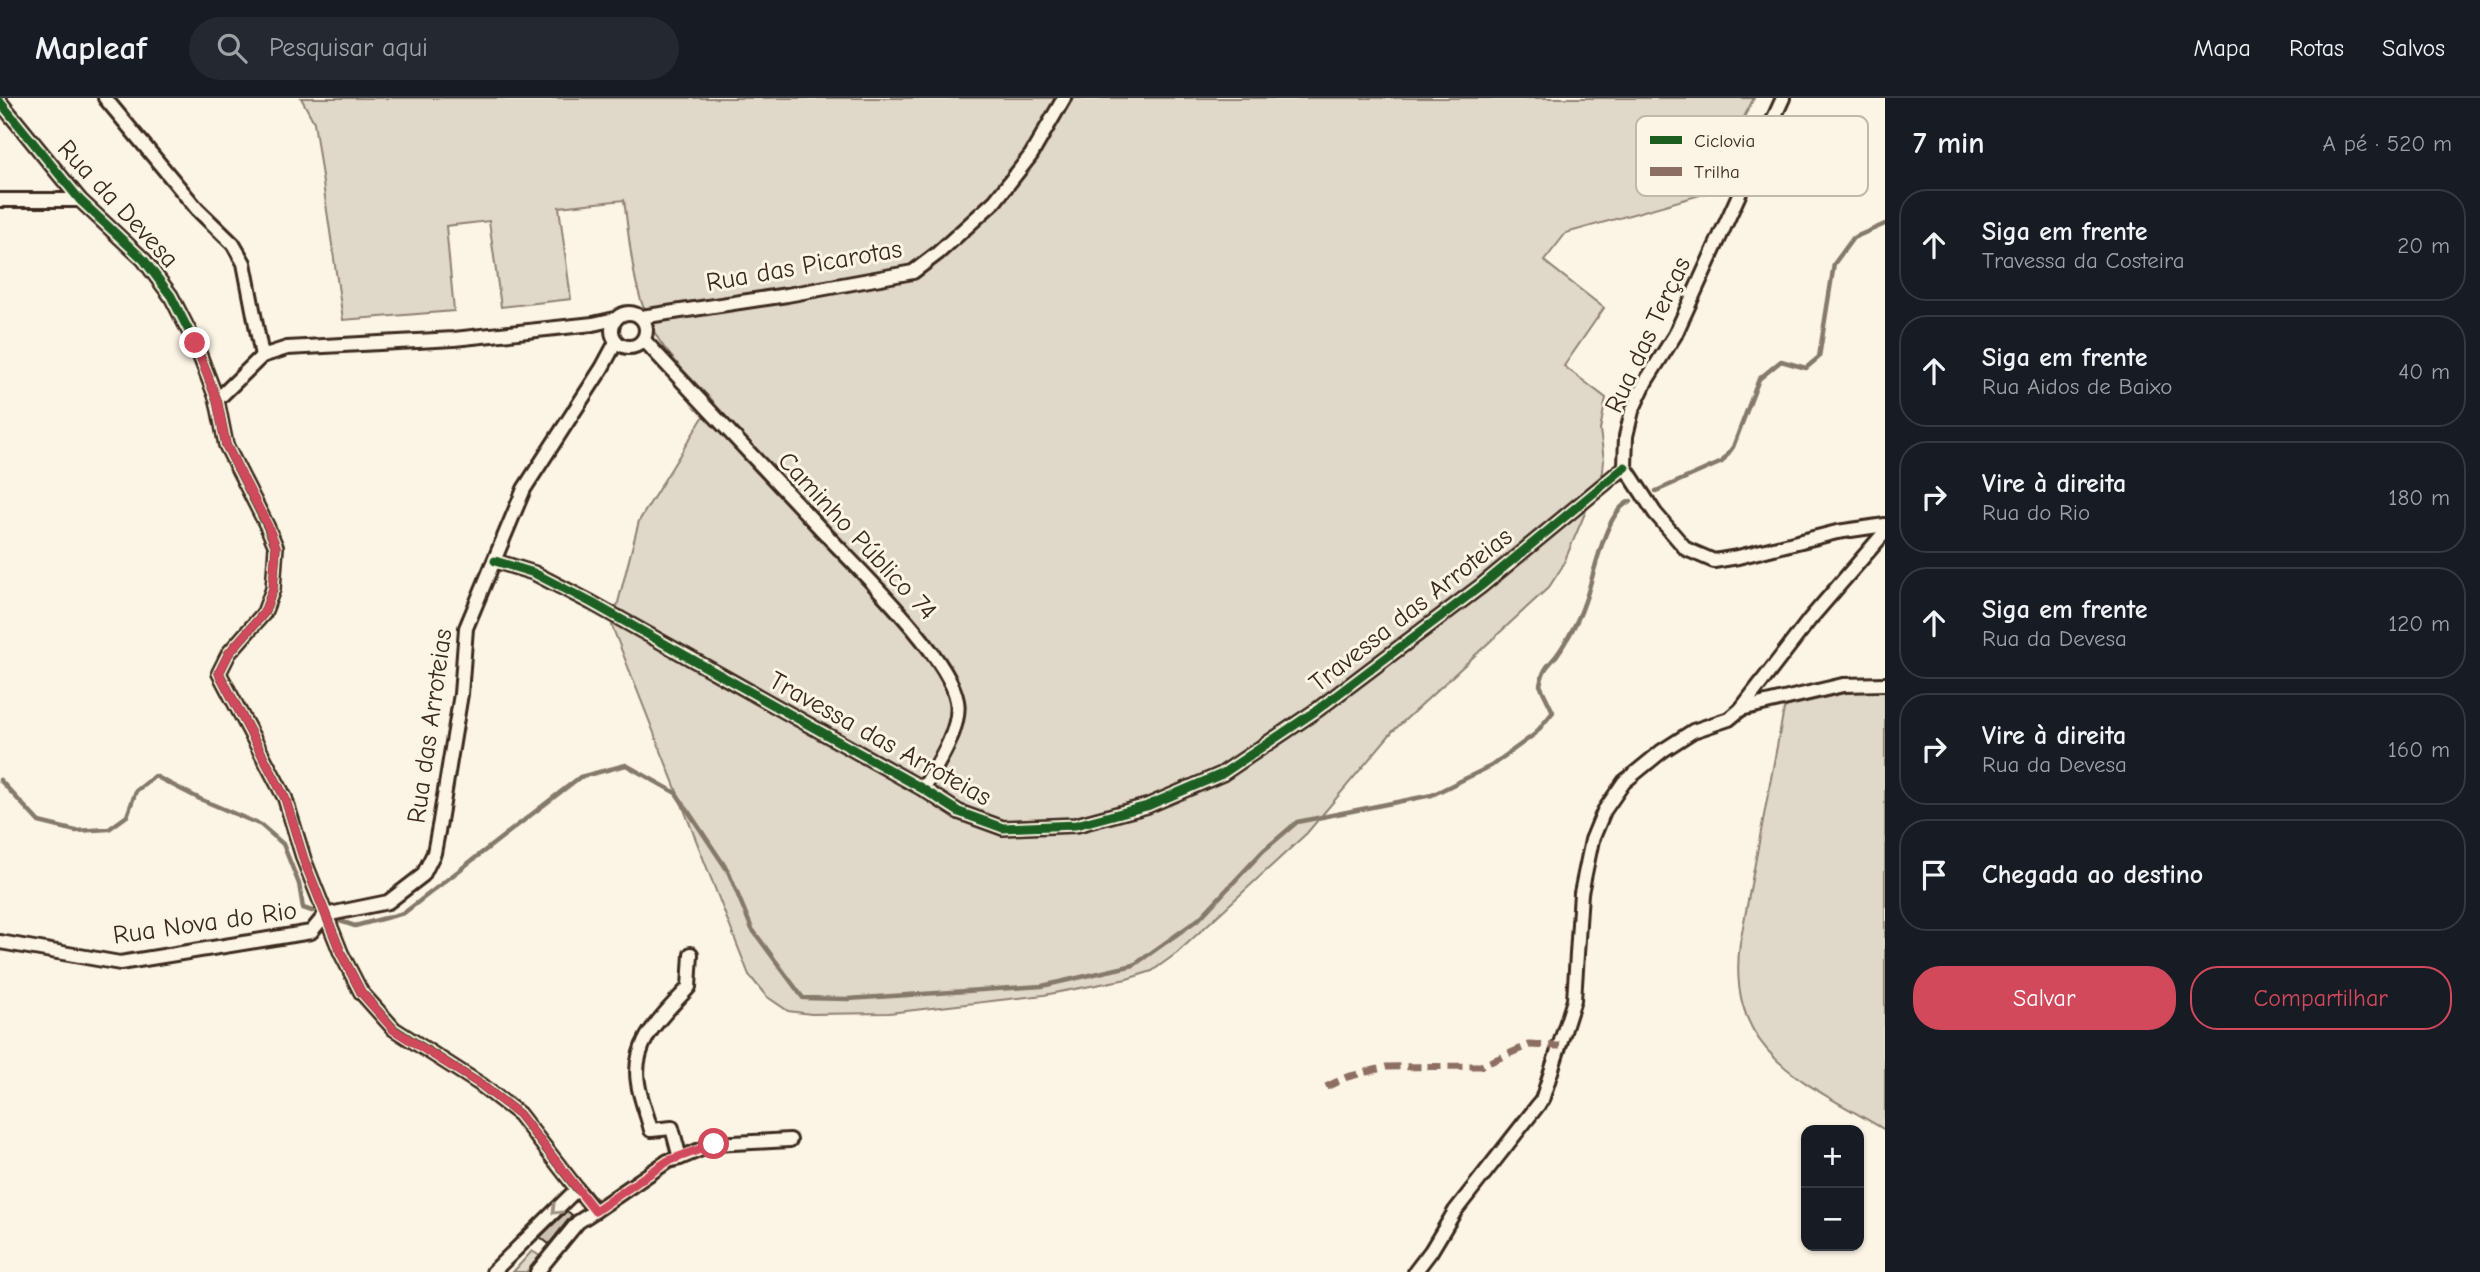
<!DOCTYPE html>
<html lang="pt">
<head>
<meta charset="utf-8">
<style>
	body { margin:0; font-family:"Comic Neue",sans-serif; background:#242831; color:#f1f3f6 }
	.controls { position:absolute; right:21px; bottom:21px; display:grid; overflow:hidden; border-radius:14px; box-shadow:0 2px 5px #0004 }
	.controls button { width:63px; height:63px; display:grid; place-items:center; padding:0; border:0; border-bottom:2px solid #363941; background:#171b24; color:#f1f3f6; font:35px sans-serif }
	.stop { position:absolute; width:21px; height:21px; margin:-16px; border:5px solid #d1495b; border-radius:50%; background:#fff }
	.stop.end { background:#d1495b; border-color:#fff; box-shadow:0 2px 7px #0008 }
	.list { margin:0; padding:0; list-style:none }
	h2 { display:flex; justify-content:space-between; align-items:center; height:91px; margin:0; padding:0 28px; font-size:30px }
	h2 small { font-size:23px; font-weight:400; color:#9ea1a6 }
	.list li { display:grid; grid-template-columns:46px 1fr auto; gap:21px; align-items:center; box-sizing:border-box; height:112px; margin:0 14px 14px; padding:0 14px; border:2px solid #363941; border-radius:28px }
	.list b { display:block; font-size:26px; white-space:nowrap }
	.list p { margin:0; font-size:23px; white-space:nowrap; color:#9ea1a6 }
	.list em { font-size:23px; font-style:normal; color:#9ea1a6 }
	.actions { display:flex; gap:14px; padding:21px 28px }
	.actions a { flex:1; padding:16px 0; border:2px solid #d1495b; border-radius:28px; text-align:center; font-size:24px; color:#d1495b }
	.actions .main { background:#d1495b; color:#fff }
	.icon { flex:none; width:38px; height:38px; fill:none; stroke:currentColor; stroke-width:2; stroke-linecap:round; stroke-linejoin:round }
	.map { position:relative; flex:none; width:1885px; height:1174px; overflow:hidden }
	header { display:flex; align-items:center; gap:42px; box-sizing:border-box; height:98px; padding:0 35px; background:#171b24; border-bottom:2px solid #363941 }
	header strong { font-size:33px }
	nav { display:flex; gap:38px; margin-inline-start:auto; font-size:24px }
	.search { width:490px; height:63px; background:#242831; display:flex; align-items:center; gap:18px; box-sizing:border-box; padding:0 24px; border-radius:38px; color:#9ea1a6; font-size:26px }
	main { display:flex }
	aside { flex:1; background:#171b24 }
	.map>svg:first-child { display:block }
</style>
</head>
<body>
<header>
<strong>Mapleaf</strong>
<div class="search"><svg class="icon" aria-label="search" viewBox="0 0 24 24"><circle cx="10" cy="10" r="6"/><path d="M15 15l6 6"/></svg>Pesquisar aqui</div>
<nav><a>Mapa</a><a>Rotas</a><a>Salvos</a></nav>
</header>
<main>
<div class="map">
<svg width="1885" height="1174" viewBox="0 0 1885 1174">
	<rect width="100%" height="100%" fill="#fcf5e5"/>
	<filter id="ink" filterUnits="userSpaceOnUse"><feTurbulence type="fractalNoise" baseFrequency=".0143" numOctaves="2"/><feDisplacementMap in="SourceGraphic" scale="14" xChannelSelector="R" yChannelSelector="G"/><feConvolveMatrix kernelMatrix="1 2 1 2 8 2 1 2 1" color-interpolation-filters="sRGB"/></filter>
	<g filter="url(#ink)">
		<!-- green -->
		<g fill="#e0d8c8" stroke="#8e8173" stroke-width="2">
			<path d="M 301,0 L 1754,0 L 1704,96 L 1566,135 L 1544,163 L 1604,210 L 1564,268 L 1606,300 L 1600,332 L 1604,362 L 1603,373 L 1562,469 L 1549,489 L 1392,634 L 1307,735 L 1177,855 L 1152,873 L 1127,881 L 1044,897 L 889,915 L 811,916 L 788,913 L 766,898 L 749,877 L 612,528 L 639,423 L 713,303 C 695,284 673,264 659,242 C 632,200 631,150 624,102 L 559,109 L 571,201 L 501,209 L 489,123 L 446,128 L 454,213 L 343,222 L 314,24 Z"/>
			<path d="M 1854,593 L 1885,594 L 1885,1032 C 1805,984 1725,956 1740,845 L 1784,611 L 1787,608 Z"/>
			<path d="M 532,1153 L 540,1158 L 527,1174 L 513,1174 Z"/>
		</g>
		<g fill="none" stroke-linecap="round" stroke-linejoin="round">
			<!-- stream -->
			<g stroke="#85796b" stroke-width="4.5">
				<path d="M 1656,393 L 1722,364 L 1733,349 L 1759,281 L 1781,263 L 1806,270 L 1819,259 L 1834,166 L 1853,140 L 1885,126"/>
				<path d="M 0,682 L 39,724 L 76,733 L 109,731 L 127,718 L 136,693 L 155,678 L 200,701 L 261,727 L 283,746 L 299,786 L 303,810 L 312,813"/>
				<path d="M 337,822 L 355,828 L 404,815 L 580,679 L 626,667 L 676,695 L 728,773 L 752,831 L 803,900 L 848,901 L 1042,888 L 1134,867 L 1200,820 L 1263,753 L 1297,724 L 1432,697 L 1491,668 L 1535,636 L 1553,614 L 1540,587 C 1545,564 1550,569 1561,551 C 1570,537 1580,519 1585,503 C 1594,479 1605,411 1631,403"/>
			</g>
		</g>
		<!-- building -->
		<path fill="#ccc2b3" stroke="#3b2a1e" stroke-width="2" d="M 567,1113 L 572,1117 L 549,1146 L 540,1139 Z"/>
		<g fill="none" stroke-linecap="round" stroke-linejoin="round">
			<!-- minor casing -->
			<g stroke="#3b2a1e" stroke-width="18">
				<g id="minor">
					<path d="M 105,0 L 197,111 L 233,146 L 244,165 L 262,258"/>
					<path d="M 1783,0 L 1675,237 L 1646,283 L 1632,313 L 1626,338 L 1625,369 L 1655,415 L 1686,451 L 1714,463 L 1738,459 L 1837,434 L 1885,427"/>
					<path d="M 0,4 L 80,102 L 144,162 L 171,198 L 195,245 L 217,302 L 226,347 L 267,428 L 276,449 L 273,491 L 264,515 L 229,555 L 219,575 L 285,700 L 304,762 L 341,855 L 361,894 L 394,931 L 480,986 L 519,1016 L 577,1091"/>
					<path d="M 0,102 L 80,102"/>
					<circle cx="629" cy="232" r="17"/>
					<path d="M 641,219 L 787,197 L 913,174 L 938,155 L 995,103 L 1031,57 L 1064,0"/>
					<path d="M 644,242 C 702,305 761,367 819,429 C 854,467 949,557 957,603 C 962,630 936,669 923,691"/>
					<path d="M 217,302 L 262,258 L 287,250 L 454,241 L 593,226 L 615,221"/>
					<path d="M 495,463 L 534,475 L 592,505 L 923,691 L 959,714 L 1003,730 L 1076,727 L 1147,708 L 1222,676 L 1317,612 L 1481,488 L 1625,369"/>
					<path d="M 1741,611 L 1843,587 L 1885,586"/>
					<path d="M 325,817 L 388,804 L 423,777 L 434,755 L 440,723 L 461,596 L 466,530 L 524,391 L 602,270 L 616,244"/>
					<path d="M 0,844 L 120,865 L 311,834 L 325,817"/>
					<path d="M 680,1060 L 714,1046 L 790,1042"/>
					<path d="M 595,1113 L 668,1063 L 680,1060 L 672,1030 L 651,1032 C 647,1016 640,1000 638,985 C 631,943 664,917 689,889 L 691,856"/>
					<path d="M 493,1174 L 577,1091 L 595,1113 L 578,1124 L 537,1174"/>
					<path d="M 1415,1174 L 1431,1153 L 1455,1113 L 1542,1002 L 1574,902 L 1581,795 L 1592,742 L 1604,713 L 1624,684 L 1662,653 L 1693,633 L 1729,621 L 1741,611 L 1810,521 L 1885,434"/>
				</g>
			</g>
			<!-- minor -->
			<use href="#minor" stroke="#fcf5e5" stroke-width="12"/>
			<!-- quiet -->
			<path stroke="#8d6e63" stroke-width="7" stroke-dasharray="14 7" stroke-linecap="butt" d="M 1326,989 L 1347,979 L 1386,969 L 1481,968 L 1529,947 L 1560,948"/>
			<!-- cycleway casing -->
			<g stroke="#fcf5e5" stroke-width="13">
				<g id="cycleway">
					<path d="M 0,4 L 80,102 L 144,162 L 171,198 L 195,245 L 217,302 L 226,347 L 267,428 L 276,449 L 273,491 L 264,515 L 229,555 L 219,575 L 285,700 L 304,762 L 341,855 L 361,894 L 394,931 L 480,986 L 519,1016 L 577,1091"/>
					<path d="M 495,463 L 534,475 L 592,505 L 923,691 L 959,714 L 1003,730 L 1076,727 L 1147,708 L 1222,676 L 1317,612 L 1481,488 L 1625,369"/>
				</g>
			</g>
			<!-- cycleway -->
			<use href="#cycleway" stroke="#1b5e20" stroke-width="9"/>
		</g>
		<!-- one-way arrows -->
		<defs><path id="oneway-chevron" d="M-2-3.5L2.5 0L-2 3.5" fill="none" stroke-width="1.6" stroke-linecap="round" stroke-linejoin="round" transform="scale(1.75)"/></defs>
		<use stroke="#9c9082" href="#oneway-chevron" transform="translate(556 1112) rotate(136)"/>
	</g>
	<g fill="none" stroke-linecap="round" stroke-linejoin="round" filter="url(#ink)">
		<!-- route -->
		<path stroke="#d1495b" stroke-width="9" d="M 195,245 L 217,302 L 226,347 L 268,428 L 276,449 L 273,491 L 264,515 L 229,555 L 219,575 L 285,700 L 304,762 L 341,855 L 361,894 L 394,932 L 480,986 L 519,1016 L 595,1113 L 668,1063 L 714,1046"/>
	</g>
	<g text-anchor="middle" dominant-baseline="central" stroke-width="6" stroke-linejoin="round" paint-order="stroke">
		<!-- street labels -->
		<g font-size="26" fill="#3b2a1e" stroke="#fcf5e5">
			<text transform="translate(118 106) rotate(47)">Rua da Devesa</text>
			<text transform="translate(804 168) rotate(-10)">Rua das Picarotas</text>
			<text transform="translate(1648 237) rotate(-65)">Rua das Terças</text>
			<text transform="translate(857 438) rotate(47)">Caminho Público 74</text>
			<text transform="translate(1411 512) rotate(-38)">Travessa das Arroteias</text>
			<text transform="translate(430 628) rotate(-82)">Rua das Arroteias</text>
			<text transform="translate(880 641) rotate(29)">Travessa das Arroteias</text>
			<text transform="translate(205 825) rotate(-8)">Rua Nova do Rio</text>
		</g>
	</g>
	<!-- legend -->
	<rect x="1636" y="18" width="232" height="80" rx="10" fill="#fcf5e5" stroke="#c2b8a9" stroke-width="2"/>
	<rect x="1650" y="38" width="32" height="8" fill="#1b5e20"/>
	<rect x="1650" y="69" width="32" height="9" fill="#8d6e63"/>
	<g font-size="19" fill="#3b2a1e">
		<text x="1694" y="49">Ciclovia</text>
		<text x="1694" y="80">Trilha</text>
	</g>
</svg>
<div class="controls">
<button>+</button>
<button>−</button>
</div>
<div class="stop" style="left:714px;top:1046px"></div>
<div class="stop end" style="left:195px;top:245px"></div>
</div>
<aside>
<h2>7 min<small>A pé · 520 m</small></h2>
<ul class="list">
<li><svg class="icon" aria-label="ahead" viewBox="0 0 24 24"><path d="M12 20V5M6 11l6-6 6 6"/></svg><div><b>Siga em frente</b><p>Travessa da Costeira</p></div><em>20 m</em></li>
<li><svg class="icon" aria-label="ahead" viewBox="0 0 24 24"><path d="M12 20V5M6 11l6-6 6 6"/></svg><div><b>Siga em frente</b><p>Rua Aidos de Baixo</p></div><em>40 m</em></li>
<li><svg class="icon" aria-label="right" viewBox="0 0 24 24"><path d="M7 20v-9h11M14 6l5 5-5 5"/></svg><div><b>Vire à direita</b><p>Rua do Rio</p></div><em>180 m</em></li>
<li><svg class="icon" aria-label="ahead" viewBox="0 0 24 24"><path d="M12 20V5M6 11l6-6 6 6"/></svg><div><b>Siga em frente</b><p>Rua da Devesa</p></div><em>120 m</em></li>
<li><svg class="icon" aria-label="right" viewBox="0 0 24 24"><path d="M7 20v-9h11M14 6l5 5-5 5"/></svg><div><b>Vire à direita</b><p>Rua da Devesa</p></div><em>160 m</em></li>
<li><svg class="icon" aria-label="arrive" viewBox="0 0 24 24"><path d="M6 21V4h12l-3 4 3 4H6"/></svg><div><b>Chegada ao destino</b></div></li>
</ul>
<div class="actions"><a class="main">Salvar</a><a>Compartilhar</a></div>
</aside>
</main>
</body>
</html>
